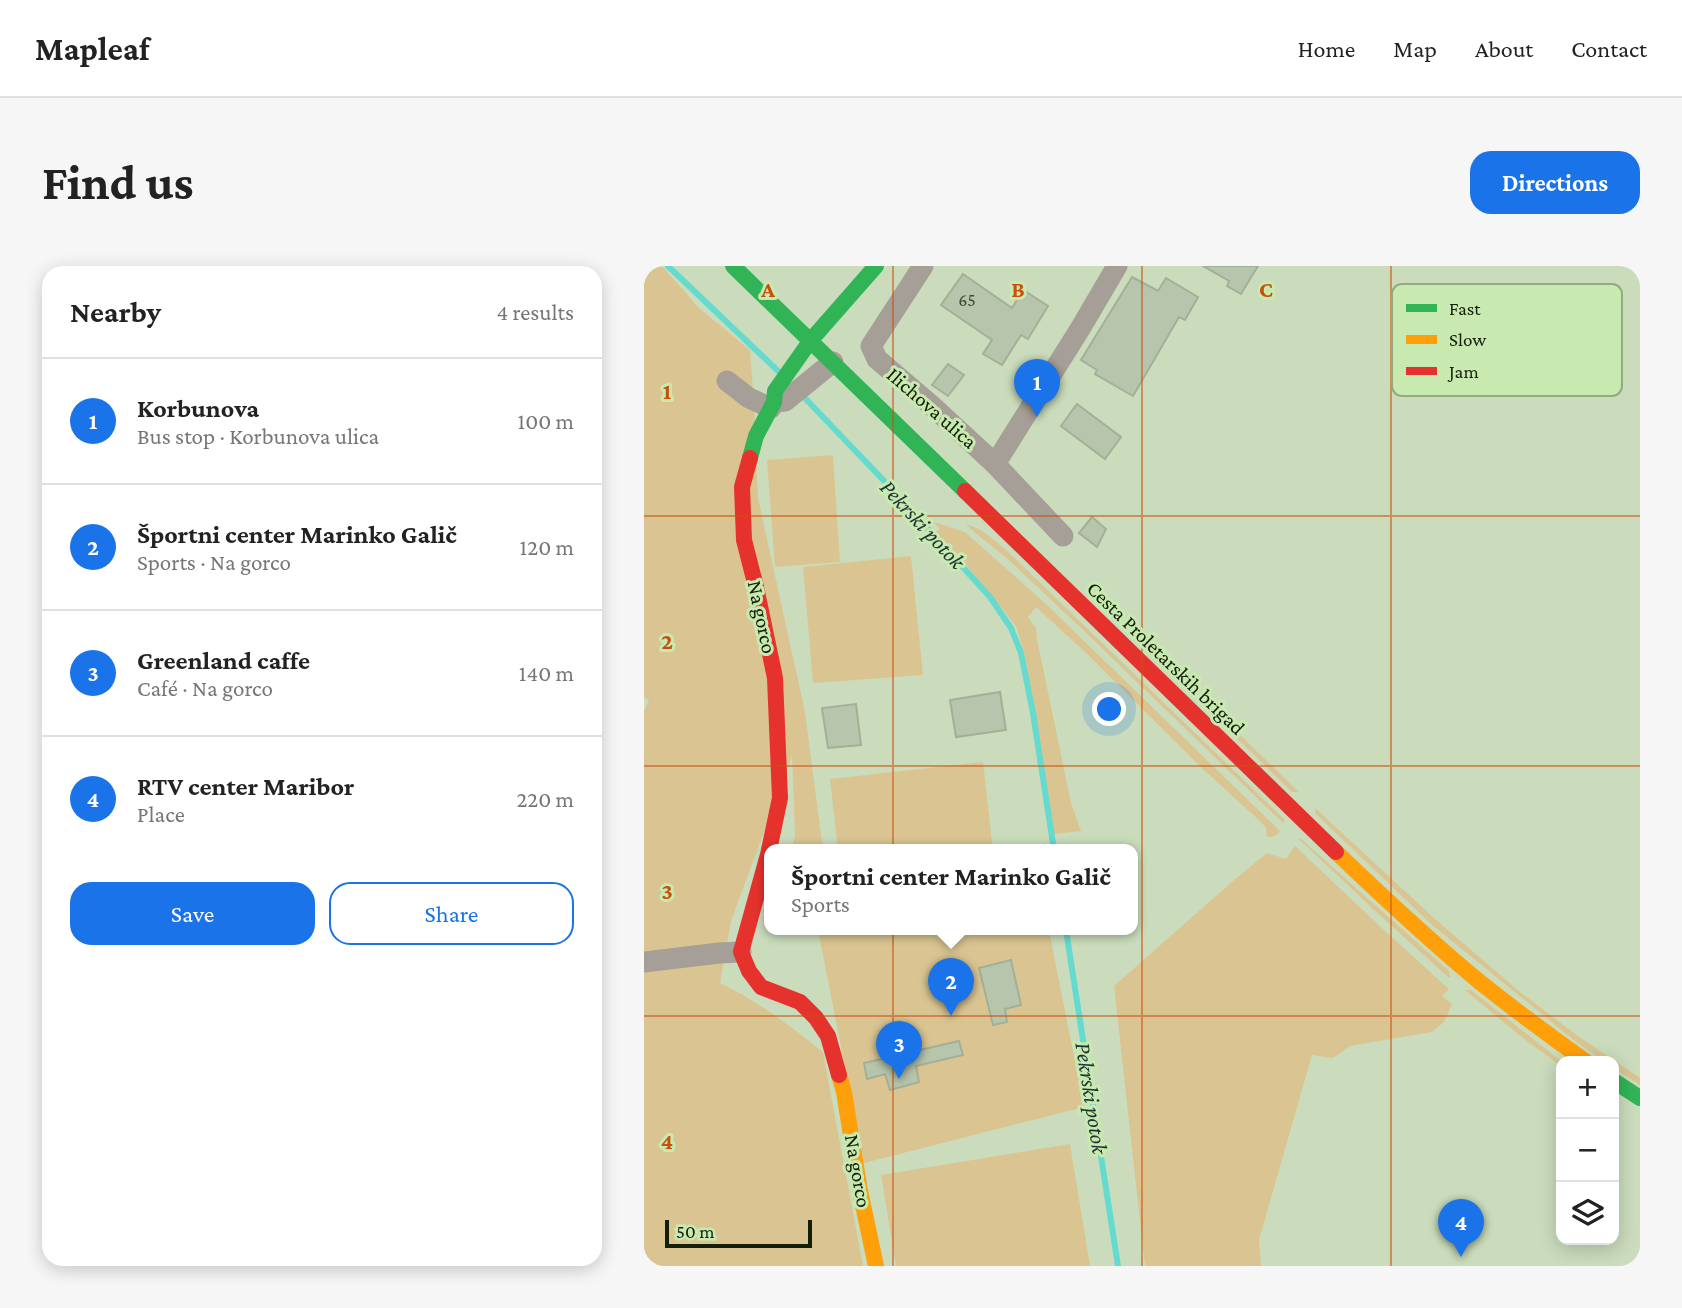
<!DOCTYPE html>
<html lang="en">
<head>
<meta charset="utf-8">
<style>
	body { margin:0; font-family:"Crimson Pro",serif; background:#f6f6f6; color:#222 }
	.controls { position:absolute; right:21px; bottom:21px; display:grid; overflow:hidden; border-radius:14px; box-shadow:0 4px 18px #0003 }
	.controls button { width:63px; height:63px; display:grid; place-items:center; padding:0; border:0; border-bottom:2px solid #e0e0e0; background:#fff; color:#222; font:35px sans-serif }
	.scale { position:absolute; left:21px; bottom:18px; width:147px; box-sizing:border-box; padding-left:7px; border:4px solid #141f09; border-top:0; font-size:19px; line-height:24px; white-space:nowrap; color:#141f09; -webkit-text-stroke:5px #c8e9af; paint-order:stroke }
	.you { position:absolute; left:466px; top:444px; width:24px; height:24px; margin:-18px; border:5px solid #fff; border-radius:50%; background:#1a73e8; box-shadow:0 0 0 10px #1a73e833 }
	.badge { display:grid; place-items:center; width:46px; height:46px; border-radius:50%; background:#1a73e8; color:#fff; font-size:23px; font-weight:700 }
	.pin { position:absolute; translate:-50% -58px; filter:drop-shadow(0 2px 4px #0008) }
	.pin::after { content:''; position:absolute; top:37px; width:24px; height:21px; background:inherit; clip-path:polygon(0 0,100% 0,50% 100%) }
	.popup { position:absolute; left:120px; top:578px; width:374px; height:91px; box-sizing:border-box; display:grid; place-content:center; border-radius:14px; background:#fff; filter:drop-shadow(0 2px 5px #0005); font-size:23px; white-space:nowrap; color:#767676 }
	.popup b { font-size:26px; color:#222 }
	.popup::after { content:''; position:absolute; left:50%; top:100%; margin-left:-14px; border:14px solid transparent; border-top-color:#fff }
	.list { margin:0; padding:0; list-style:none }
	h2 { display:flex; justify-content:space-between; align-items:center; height:91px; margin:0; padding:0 28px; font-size:30px }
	h2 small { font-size:23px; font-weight:400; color:#767676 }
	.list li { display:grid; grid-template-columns:46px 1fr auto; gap:21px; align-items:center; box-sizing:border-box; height:126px; padding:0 28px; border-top:2px solid #e0e0e0 }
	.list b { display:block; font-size:26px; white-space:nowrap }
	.list p { margin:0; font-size:23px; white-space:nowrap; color:#767676 }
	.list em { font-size:23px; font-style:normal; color:#767676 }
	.actions { display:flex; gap:14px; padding:21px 28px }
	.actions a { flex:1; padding:16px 0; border:2px solid #1a73e8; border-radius:21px; text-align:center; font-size:24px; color:#1a73e8 }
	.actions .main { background:#1a73e8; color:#fff }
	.icon { flex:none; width:38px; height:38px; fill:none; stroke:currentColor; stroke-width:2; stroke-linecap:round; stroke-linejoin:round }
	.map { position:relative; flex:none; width:996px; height:1000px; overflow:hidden; border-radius:21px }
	header { display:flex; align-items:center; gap:42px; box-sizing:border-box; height:98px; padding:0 35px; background:#fff; border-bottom:2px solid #e0e0e0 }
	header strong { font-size:33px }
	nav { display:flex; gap:38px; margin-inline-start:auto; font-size:24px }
	.intro { display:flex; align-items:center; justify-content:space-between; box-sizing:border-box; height:168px; padding:0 42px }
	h1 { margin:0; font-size:49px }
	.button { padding:18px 32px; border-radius:21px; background:#1a73e8; color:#fff; font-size:24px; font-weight:700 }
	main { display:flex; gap:42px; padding:0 42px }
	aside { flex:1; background:#fff; border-radius:21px; box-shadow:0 4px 18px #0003 }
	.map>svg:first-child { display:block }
</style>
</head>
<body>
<header>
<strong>Mapleaf</strong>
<nav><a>Home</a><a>Map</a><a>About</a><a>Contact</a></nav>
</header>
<div class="intro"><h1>Find us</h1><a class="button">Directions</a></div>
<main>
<aside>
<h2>Nearby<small>4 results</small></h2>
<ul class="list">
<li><span class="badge">1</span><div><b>Korbunova</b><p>Bus stop · Korbunova ulica</p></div><em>100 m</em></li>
<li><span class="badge">2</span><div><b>Športni center Marinko Galič</b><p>Sports · Na gorco</p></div><em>120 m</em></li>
<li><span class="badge">3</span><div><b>Greenland caffe</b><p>Café · Na gorco</p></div><em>140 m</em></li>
<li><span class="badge">4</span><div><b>RTV center Maribor</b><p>Place</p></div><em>220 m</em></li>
</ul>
<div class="actions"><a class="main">Save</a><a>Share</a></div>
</aside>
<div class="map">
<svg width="996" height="1000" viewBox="0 0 996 1000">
	<rect width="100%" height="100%" fill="#cadcbc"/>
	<!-- green -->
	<g fill="#dac592">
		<path d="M 0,0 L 18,0 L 55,42 L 106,84 L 110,137 L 114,232 L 161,446 L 179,584 L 148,584 L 151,569 L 148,490 L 87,655 L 76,717 C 115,736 145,759 179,786 L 219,1000 L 0,1000 L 0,445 L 5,435 L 0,431 Z"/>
		<path d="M 189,189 L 196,296 L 131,301 L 123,194 Z"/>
		<path d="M 290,256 L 321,266 L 402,338 L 636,565 L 631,570 L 623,571 L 622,562 L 617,556 L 561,505 L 441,386 L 392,341 L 384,351 L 392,362 L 393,373 L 427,537 L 437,565 L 410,568 L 381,390 L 372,360 L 328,306 L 292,266 L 296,263 Z"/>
		<path d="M 322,259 C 336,260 349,274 360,282 L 640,553 L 640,558 L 438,363 L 367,296 Z"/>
		<path d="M 267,290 L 279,409 L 169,417 L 159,301 Z"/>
		<path d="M 566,440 L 655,526 L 648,526 L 566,446 Z"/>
		<path d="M 339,496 L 349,584 L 194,584 L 186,513 Z"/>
		<path d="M 671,542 L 791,653 L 876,726 L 934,770 L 996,812 L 996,819 L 970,802 L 970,795 L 960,795 L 931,775 L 787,658 L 671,547 Z"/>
		<path d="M 656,572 L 805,705 L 806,711 L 804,711 L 729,643 L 655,573 Z"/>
		<path d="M 651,580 L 741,665 L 805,723 L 798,730 L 808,738 L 800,756 L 788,766 L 706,780 L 689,792 L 668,789 L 615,974 L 617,1000 L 501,1000 L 470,720 L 589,615 L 623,587 L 642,593 Z"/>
		<path d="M 174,664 L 405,664 L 440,841 L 220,897 Z"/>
		<path d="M 821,724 L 827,724 L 917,795 L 917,800 L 875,769 Z"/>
		<path d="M 426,878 L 446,1000 L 252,1000 L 237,909 Z"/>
	</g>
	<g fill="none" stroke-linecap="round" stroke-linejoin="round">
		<!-- stream -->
		<g stroke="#65dace" stroke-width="6">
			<path d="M 24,0 L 134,105"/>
			<path d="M 157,128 L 245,220 L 346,331 L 367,362 L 377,387 L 389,447 L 410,584"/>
			<path d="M 422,664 L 474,1000"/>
		</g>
	</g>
	<!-- building -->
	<g fill="#b7c5ac" stroke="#a2b097" stroke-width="2">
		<path d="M 559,0 L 614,0 L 597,28 L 583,20 L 585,15 Z"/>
		<path d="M 319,8 L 368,42 L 379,24 L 404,40 L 384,73 L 377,69 L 358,99 L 339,88 L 348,74 L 297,39 Z"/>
		<path d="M 488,11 L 514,25 L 522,12 L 554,31 L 541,54 L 535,51 L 489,130 L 451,108 L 453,104 L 437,94 Z"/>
		<path d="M 304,98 L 320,109 L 304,130 L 288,119 Z"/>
		<path d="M 433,138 L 477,171 L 461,193 L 417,160 Z"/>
		<path d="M 448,251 L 462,263 L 453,281 L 435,267 Z"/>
		<path d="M 356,426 L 362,464 L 312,471 L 306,434 Z"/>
		<path d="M 212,438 L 217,479 L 184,482 L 178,442 Z"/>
		<path d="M 367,694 L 377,739 L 361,743 L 363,756 L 349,759 L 335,702 Z"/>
		<path d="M 315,775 L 319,789 L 272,800 L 275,816 L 246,824 L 241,808 L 223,813 L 220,797 Z"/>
	</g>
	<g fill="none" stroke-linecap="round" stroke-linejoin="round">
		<!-- street -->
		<g stroke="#a59f97" stroke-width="21">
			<path d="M 279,0 L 227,80 L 233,93 L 287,139 L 351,198 L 419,270"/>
			<path d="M 83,115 L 105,132 L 127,142"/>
			<path d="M 130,136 L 141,135 L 189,96"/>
			<path d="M 351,198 L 436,63 L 473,0"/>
			<path d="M 0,696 L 75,687 L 97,686"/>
		</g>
		<!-- fast -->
		<g stroke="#30b455" stroke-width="16">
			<path d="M 89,0 L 321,225"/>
			<path d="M 106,192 L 112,170 L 130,136 L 131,125 L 167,74 L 232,0"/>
			<path d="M 970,815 L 996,832"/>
		</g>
		<!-- slow -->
		<g stroke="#ff9f0a" stroke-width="16">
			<path d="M 692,586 C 739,631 787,676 837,717 C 871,744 906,770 941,795"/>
			<path d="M 195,809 L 200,826 L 216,925 L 232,1000"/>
		</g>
		<!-- jam -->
		<g stroke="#e5322d" stroke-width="16">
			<path d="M 106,192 L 98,221 L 100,274 L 112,321 L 131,412 L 136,532 L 125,584"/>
			<path d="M 321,225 L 692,586"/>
			<path d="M 125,585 L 97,686 L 105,705 L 117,721 L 156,736 L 172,752 L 184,770 L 195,809"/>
		</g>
	</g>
	<!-- grid -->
	<path fill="none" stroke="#c8500c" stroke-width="2" stroke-opacity="0.55" d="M 249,0 L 249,1000M 498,0 L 498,1000M 747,0 L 747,1000M 0,250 L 996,250M 0,500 L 996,500M 0,750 L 996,750"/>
	<g text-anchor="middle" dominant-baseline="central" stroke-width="6" stroke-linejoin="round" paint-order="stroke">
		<!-- number labels -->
		<g font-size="18" fill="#3e4932">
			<text x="323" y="34">65</text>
		</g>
		<!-- street labels -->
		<g font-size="21" fill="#141f09" stroke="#c8e9af">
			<text transform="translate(288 142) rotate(41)">Ilichova ulica</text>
			<text transform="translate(118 351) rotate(78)">Na gorco</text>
			<text transform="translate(522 392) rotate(44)">Cesta Proletarskih brigad</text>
			<text transform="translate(214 905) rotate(80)">Na gorco</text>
		</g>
		<!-- water labels -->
		<g font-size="23" font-style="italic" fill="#1c3534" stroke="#c8e9af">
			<text transform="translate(279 258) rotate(47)">Pekrski potok</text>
			<text transform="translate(448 832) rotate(81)">Pekrski potok</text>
		</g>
	</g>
	<!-- legend -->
	<rect x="748" y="18" width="230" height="112" rx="10" fill="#c8e9af" stroke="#92ac7d" stroke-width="2"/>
	<rect x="762" y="38" width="31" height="8" fill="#30b455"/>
	<rect x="762" y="69" width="31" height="9" fill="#ff9f0a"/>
	<rect x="762" y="101" width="31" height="8" fill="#e5322d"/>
	<g font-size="19" fill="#141f09">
		<text x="805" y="49">Fast</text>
		<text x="805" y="80">Slow</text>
		<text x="805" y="112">Jam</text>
	</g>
	<g font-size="23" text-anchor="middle" font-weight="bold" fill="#c8500c" stroke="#c8e9af" stroke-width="6" stroke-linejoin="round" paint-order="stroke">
		<text x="124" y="31">A</text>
		<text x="374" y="31">B</text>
		<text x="622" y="31">C</text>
		<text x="23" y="133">1</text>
		<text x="23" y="383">2</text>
		<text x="23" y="633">3</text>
		<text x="23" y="883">4</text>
	</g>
</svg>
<div class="controls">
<button>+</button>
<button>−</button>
<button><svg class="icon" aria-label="layers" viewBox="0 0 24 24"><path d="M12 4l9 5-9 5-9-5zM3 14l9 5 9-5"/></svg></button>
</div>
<div class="scale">50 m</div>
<div class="you"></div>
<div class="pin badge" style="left:393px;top:151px">1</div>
<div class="pin badge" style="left:307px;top:750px">2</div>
<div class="popup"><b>Športni center Marinko Galič</b>Sports</div>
<div class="pin badge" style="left:255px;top:813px">3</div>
<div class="pin badge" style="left:817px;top:991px">4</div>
</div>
</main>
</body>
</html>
